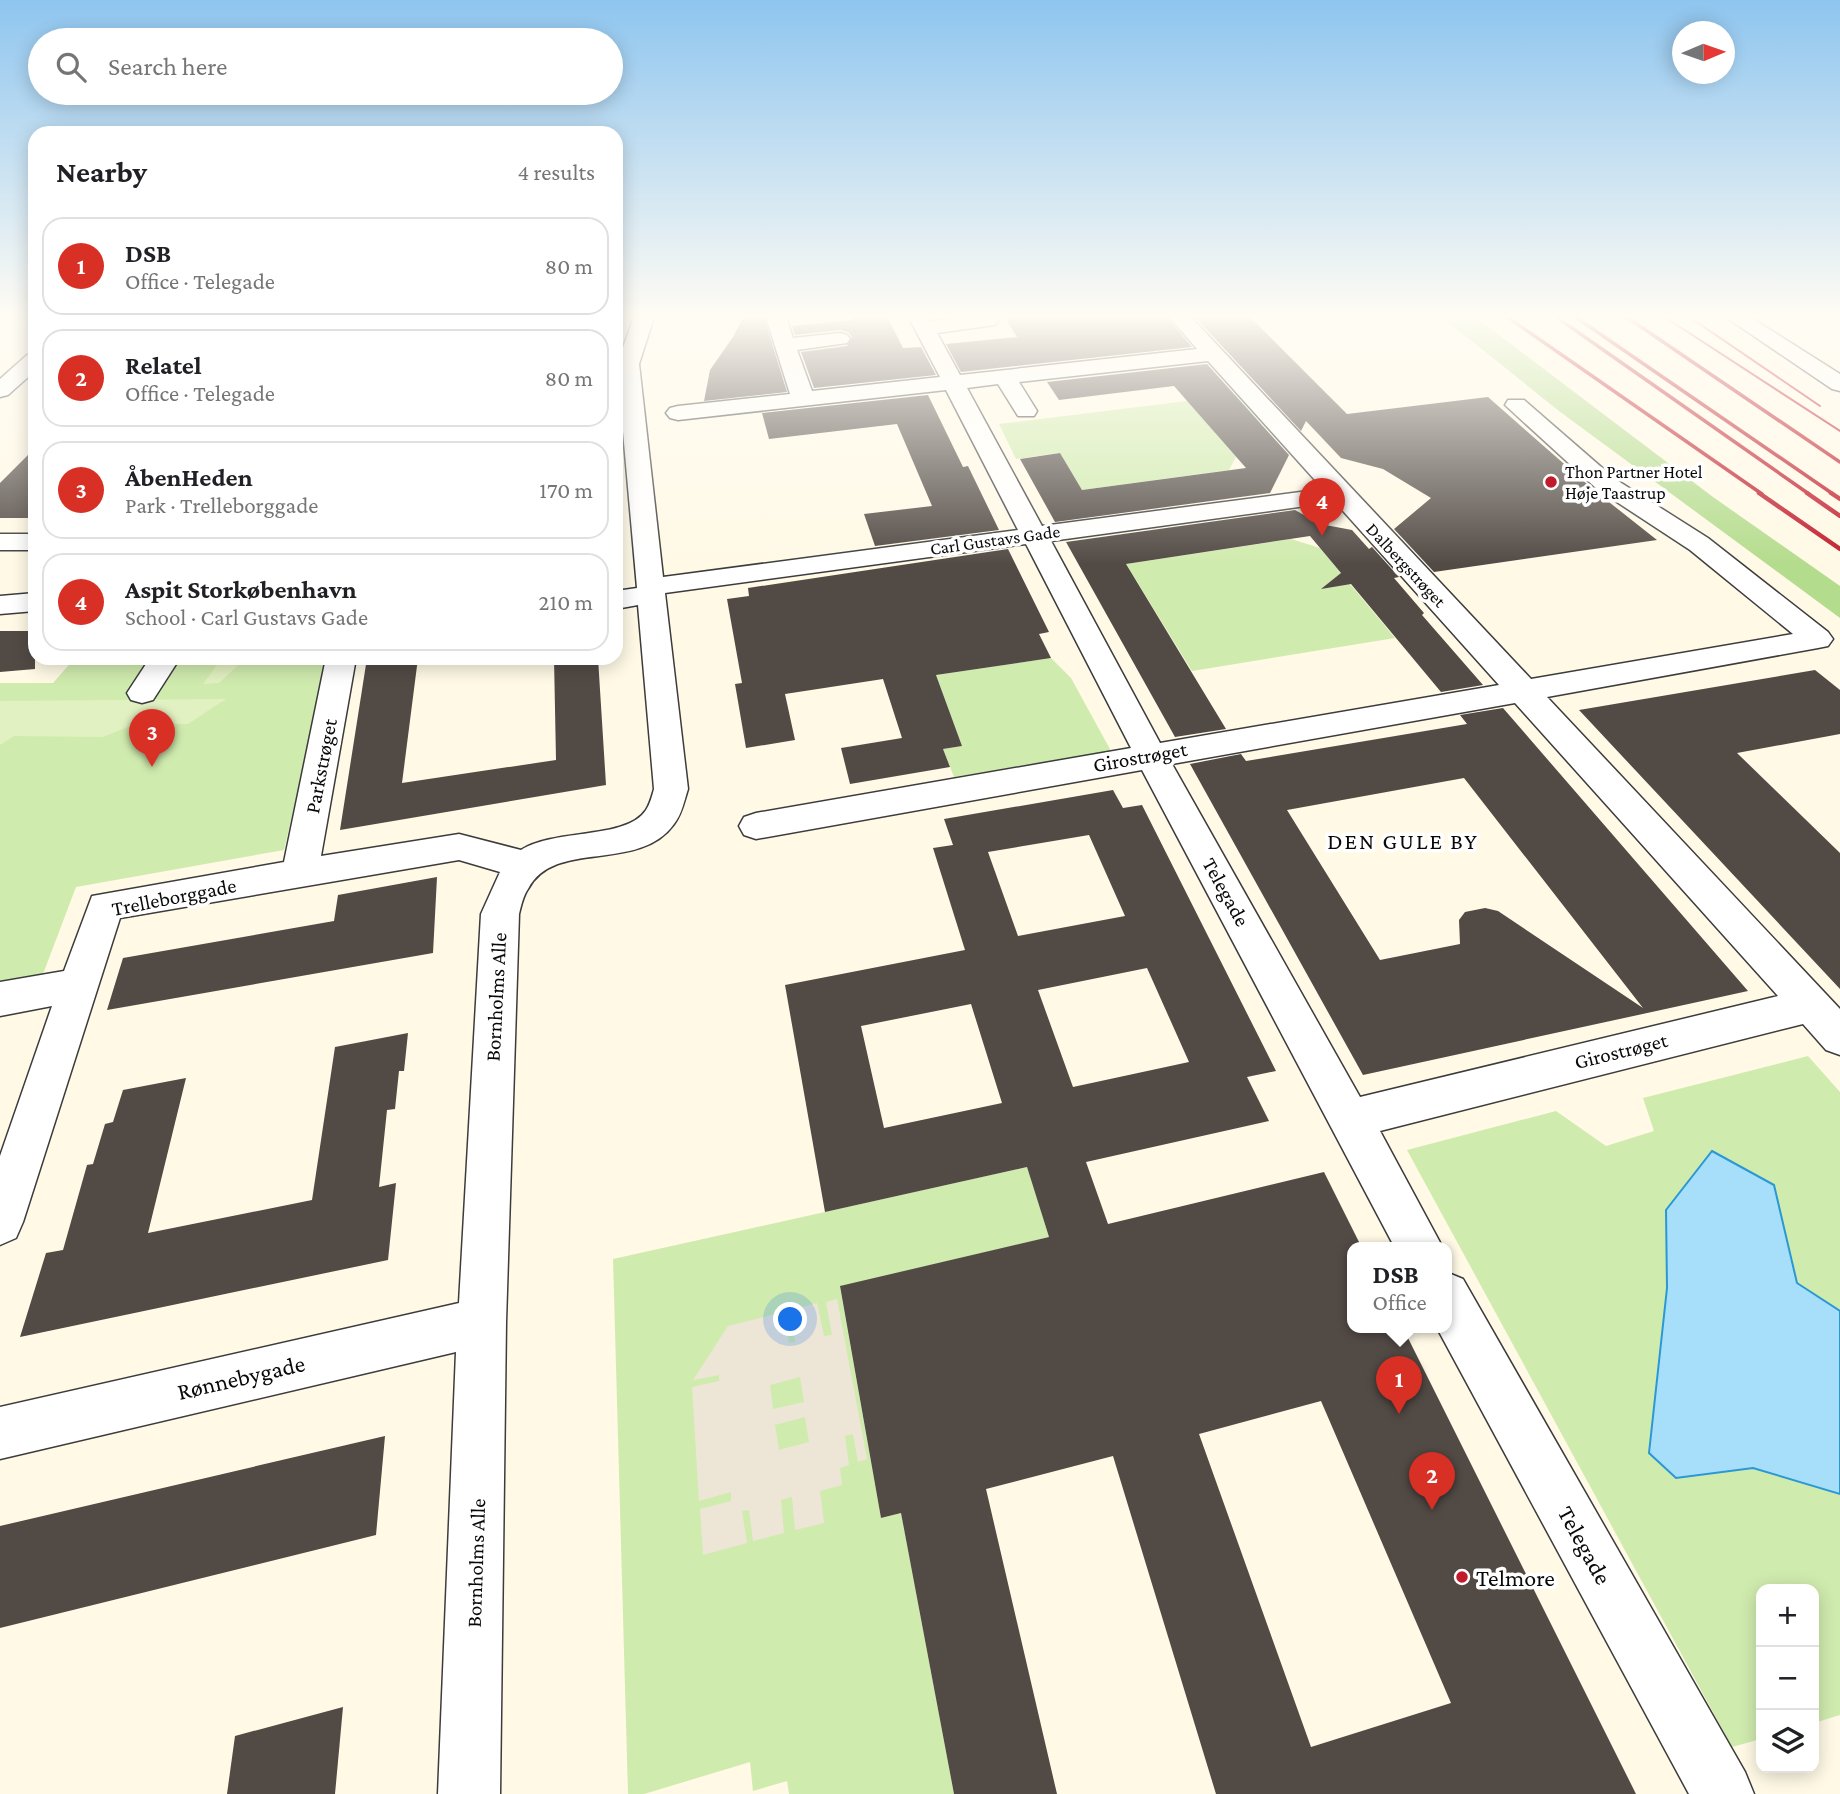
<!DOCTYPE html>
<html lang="en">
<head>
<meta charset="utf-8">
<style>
	body { margin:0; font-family:"Crimson Pro",serif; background:#f6f6f6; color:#202124 }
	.controls { position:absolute; right:21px; bottom:21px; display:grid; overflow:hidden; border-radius:14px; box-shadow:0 4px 18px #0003 }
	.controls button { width:63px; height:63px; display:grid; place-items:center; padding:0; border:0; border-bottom:2px solid #e0e0e0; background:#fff; color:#202124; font:35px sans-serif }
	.compass { position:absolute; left:1672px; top:21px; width:63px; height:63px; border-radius:50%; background:#fff; box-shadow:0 4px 18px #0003; rotate:88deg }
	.you { position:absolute; left:791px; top:1320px; width:24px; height:24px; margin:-18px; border:5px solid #fff; border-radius:50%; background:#1a73e8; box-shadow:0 0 0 10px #1a73e833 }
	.badge { display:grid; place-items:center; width:46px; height:46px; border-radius:50%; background:#d93025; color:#fff; font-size:23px; font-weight:700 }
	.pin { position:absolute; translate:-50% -58px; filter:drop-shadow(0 2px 4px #0008) }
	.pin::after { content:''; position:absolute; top:37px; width:24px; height:21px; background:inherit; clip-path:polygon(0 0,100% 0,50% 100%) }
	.popup { position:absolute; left:1347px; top:1242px; width:105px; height:91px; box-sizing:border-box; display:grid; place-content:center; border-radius:14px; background:#fff; filter:drop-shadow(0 2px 5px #0005); font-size:23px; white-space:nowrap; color:#757577 }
	.popup b { font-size:26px; color:#202124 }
	.popup::after { content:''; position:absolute; left:50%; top:100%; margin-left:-14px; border:14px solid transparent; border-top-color:#fff }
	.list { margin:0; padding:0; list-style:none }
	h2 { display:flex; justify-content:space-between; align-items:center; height:91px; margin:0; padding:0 28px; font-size:30px }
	h2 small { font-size:23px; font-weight:400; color:#757577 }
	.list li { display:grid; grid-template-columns:46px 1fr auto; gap:21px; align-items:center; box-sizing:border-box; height:98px; margin:0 14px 14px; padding:0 14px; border:2px solid #e0e0e0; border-radius:21px }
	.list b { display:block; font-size:26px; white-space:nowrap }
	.list p { margin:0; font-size:23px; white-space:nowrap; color:#757577 }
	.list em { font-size:23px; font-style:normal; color:#757577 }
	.icon { flex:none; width:38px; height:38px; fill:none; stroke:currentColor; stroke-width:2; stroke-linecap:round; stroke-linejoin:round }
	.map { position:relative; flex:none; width:1840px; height:1794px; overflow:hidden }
	.search { position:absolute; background:#fff; box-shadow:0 4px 18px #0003; left:28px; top:28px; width:595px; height:77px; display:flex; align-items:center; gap:18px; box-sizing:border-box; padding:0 24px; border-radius:38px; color:#757577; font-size:26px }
	.panel { position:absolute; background:#fff; box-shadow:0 4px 18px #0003; left:28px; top:126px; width:595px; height:539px; border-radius:21px }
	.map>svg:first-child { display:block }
</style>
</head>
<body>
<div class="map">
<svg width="1840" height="1794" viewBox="0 0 1840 1794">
	<rect width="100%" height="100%" fill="#fff9e6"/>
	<!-- green -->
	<g fill="#d0ebae">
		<path d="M 1236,395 L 1260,423 L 1213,430 L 1236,457 L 1229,470 L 1082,490 L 1059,453 L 1016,459 L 999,424 Z"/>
		<path d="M 1291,539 L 1320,548 L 1395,638 L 1192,671 L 1126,564 Z"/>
		<path d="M 75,658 L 329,658 L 284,850 L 76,887 L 40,982 L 0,989 L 0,683 L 53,683 Z"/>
		<path d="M 1051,658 L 1071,678 L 1111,751 L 954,777 L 943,749 L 962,746 L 936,675 Z"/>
		<path d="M 1808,1056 L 1840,1092 L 1840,1715 L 1814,1723 L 1814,1589 L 1761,1589 L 1761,1739 L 1732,1747 L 1407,1150 L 1556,1111 L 1606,1146 L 1654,1131 L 1643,1098 Z"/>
		<path d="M 1027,1167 L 1049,1237 L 840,1287 L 881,1518 L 901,1513 L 954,1794 L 789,1794 L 787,1781 L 753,1791 L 750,1762 L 644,1794 L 628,1794 L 613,1259 Z"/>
	</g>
	<!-- forest -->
	<path fill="#b4dc8d" d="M 1438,314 L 1471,314 L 1713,497 L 1840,586 L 1840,618 L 1559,411 Z"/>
	<!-- pitch -->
	<g fill="#e2f1c1">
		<path d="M 222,658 L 246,658 L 219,683 L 203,684 Z"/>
		<path d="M 226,699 L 188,724 L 133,725 L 103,737 L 14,736 L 0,745 L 0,701 Z"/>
	</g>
	<!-- plaza -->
	<path fill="#ede6d7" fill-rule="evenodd" d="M 837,1299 L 867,1459 L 858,1462 L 853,1434 L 845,1436 L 849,1465 L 840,1468 L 842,1485 L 820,1491 L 824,1523 L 795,1530 L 792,1497 L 781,1500 L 784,1533 L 753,1541 L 749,1510 L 742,1511 L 747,1543 L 703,1555 L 700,1509 L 731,1501 L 731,1492 L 699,1501 L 692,1387 L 719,1381 L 719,1375 L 693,1380 L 728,1326 L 784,1312 L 789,1343 L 795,1342 L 791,1310 L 817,1303 L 824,1336 L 832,1335 L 826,1302 ZM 800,1377 L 804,1402 L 773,1409 L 770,1385 ZM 805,1417 L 809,1442 L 779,1450 L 775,1425 Z"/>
	<!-- water -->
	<path fill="#a7defa" stroke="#2a98d5" stroke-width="2" d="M 1712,1151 L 1774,1185 L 1797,1283 L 1840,1311 L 1840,1494 L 1753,1468 L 1676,1478 L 1649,1453 L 1667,1288 L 1666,1210 Z"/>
	<!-- building -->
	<g fill="#524a45" fill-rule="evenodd">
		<path d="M 745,314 L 763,314 L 787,392 L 704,401 L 710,370 L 733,337 Z"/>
		<path d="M 849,314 L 886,314 L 903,348 L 921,347 L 936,375 L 814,388 L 801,352 L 847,346 L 852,337 L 848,332 L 840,330 L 795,335 L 792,326 L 852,320 Z"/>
		<path d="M 1003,314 L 1164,314 L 1192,347 L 961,372 L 946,344 L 1017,337 Z"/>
		<path d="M 1192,314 L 1247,314 L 1347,414 L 1488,397 L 1595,491 L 1657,540 L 1434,572 L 1394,529 L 1431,498 L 1383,469 L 1341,458 L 1306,421 L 1301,431 Z"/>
		<path d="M 1207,364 L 1289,455 L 1270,493 L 1055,522 L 1020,459 L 1060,453 L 1082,490 L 1246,468 L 1174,386 L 1059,400 L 1047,382 Z"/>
		<path d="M 928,395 L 963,467 L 968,466 L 999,530 L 875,546 L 864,514 L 932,506 L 897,424 L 769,439 L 762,413 Z"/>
		<path d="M 35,448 L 35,518 L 0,518 L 0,483 Z"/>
		<path d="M 1295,510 L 1320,524 L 1352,530 L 1369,549 L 1372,547 L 1399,577 L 1394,578 L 1424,613 L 1422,615 L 1483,685 L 1441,692 L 1351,584 L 1321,589 L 1341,573 L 1310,536 L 1126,564 L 1226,729 L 1175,737 L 1066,542 Z"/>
		<path d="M 1008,549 L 1049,632 L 1039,634 L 1051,658 L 936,675 L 962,746 L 943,749 L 950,767 L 850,784 L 841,748 L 902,738 L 883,679 L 785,694 L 795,740 L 746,748 L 735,684 L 742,683 L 727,599 L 749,596 L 748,588 Z"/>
		<path d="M 0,631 L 35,631 L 35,669 L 0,672 Z"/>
		<path d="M 367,658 L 418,658 L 402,783 L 556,760 L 554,658 L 598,658 L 606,785 L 340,830 Z"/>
		<path d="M 1815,670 L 1840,690 L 1840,734 L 1737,753 L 1840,853 L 1840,989 L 1579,710 Z"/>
		<path d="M 1503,708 L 1748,991 L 1363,1075 L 1190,764 L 1241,754 L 1246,761 L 1467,724 L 1460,715 ZM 1464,778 L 1643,1008 L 1498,911 L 1485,908 L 1465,912 L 1459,920 L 1460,944 L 1380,960 L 1287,810 Z"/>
		<path d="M 1113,790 L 1123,808 L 1142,805 L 1276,1071 L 1247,1077 L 1269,1121 L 1086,1162 L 1108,1224 L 1324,1172 L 1362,1248 L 1352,1248 L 1352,1328 L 1403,1328 L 1636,1794 L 1216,1794 L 1113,1456 L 986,1489 L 1057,1794 L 954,1794 L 901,1513 L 881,1518 L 840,1286 L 1049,1237 L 1027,1167 L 825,1212 L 785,985 L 965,950 L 933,848 L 953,845 L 944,819 ZM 1089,835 L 1125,916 L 1018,936 L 988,852 ZM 1147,968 L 1189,1062 L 1073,1087 L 1038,990 ZM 971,1004 L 1002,1103 L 884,1128 L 861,1026 ZM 1321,1401 L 1451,1703 L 1311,1747 L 1199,1434 Z"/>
		<path d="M 437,877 L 433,953 L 107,1010 L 123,958 L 334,921 L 338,895 Z"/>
		<path d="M 408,1033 L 404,1071 L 399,1071 L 395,1109 L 387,1110 L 379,1187 L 396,1183 L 388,1260 L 20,1337 L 46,1253 L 63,1250 L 87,1165 L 93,1164 L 105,1124 L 113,1122 L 123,1090 L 186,1078 L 148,1233 L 312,1200 L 335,1047 Z"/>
		<path d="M 385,1436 L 376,1535 L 0,1628 L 0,1526 Z"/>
		<path d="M 343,1707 L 335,1794 L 227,1794 L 235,1736 Z"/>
	</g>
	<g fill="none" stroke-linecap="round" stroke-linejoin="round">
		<!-- minor casing -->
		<g stroke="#3c3c3c" stroke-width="3">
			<g id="minor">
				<path d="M 635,314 L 655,314 L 639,364 L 663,577 L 1018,530 L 946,390 L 678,420 L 670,418 L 666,413 L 670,408 L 678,406 L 790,394 L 765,314 L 785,314 L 793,338 L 840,333 L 847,335 L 850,339 L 847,343 L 797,350 L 812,391 L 940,377 L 907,314 L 927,314 L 931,321 L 988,315 L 995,317 L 998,321 L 995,325 L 937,333 L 960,375 L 1197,349 L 1167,314 L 1188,314 L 1531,679 L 1793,634 L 1690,550 L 1597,489 L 1505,405 L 1508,400 L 1524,400 L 1615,479 L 1708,538 L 1828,632 L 1833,639 L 1828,646 L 1818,648 L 1547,697 L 1840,1009 L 1840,1055 L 1826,1050 L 1803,1024 L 1380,1131 L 1443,1248 L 1395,1248 L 1142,770 L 756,839 L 744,835 L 739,826 L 744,817 L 756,813 L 1131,748 L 1026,544 L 665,593 L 688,789 C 684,801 682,814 674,824 C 638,874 555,838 528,889 C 523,896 521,906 519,914 L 506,1322 L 500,1794 L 438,1794 L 456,1352 L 0,1459 L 0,1407 L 459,1303 L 481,914 L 500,872 L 459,860 L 120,918 L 23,1222 L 16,1238 L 0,1245 L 0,1156 L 52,1006 L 0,1016 L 0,982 L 64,971 L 92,896 L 284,862 L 326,658 L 356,658 L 321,856 L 459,834 L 521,850 C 556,828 626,840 646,810 C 650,804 652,796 654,789 L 638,605 L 616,609 L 616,591 L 637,588 L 617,364 ZM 1208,361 L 1323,489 L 1042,526 L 967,388 L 998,384 L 1018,416 L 1034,416 L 1037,411 L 1019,382 ZM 1335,502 L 1499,685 L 1160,743 L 1051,541 ZM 1515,703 L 1778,996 L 1360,1097 L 1172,764 Z"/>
				<path d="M 1721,314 L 1745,314 L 1840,374 L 1840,391 L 1832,389 Z"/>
				<path d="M 35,354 L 35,371 L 8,395 L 0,397 L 0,379 L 27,355 Z"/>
				<rect x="0" y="534" width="35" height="16"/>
				<path d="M 35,593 L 35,611 L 0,614 L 0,596 Z"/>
				<path d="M 150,658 L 180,658 L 153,700 L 142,703 L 131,700 L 127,693 Z"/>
				<path d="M 1446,1272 L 1463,1279 L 1745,1772 L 1754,1794 L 1689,1794 L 1437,1328 L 1446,1328 Z"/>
			</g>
		</g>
		<!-- minor -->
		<use href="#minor" fill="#fff" fill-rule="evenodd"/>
		<!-- tram -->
		<g stroke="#c01b2a" stroke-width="2">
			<path d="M 1660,314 L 1840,431"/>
			<path d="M 1685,314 L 1820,406"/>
		</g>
		<!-- rail-far1 -->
		<g stroke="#c01b2a" stroke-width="3.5">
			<path d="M 1503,314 L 1762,494"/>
			<path d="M 1552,314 L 1809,494"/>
			<path d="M 1571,314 L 1833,494"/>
			<path d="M 1622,314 L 1840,462"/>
		</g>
		<!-- rail -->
		<g stroke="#c01b2a" stroke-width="4.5">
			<path d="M 1759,493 L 1840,549"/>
			<path d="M 1807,493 L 1840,516"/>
			<path d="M 1831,493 L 1840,499"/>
		</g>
	</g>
	<!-- sky -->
	<linearGradient id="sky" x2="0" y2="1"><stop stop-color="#8ec5ef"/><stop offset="0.56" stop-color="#fffcf4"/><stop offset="1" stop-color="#fffcf4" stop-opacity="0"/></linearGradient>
	<rect width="1840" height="565" fill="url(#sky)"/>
	<!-- markers -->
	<g fill="#c01b2a" stroke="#fff" stroke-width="2.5">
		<circle cx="1551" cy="482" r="7"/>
		<circle cx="1462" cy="1577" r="7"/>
	</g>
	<g text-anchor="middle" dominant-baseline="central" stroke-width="7" stroke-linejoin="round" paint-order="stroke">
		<!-- far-poi labels -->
		<g font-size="18" fill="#090909" stroke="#fff" text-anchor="start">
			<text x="1565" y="472">Thon Partner Hotel<tspan x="1565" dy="21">Høje Taastrup</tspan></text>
		</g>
		<!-- far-street labels -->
		<g font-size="18" fill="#090909" stroke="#fff">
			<text transform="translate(995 540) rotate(-8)">Carl Gustavs Gade</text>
			<text transform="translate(1406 565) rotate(47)">Dalbergstrøget</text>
		</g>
		<!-- street labels -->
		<g font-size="21" fill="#090909" stroke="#fff">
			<text transform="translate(1140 757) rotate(-10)">Girostrøget</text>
			<text transform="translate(321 766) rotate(-79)">Parkstrøget</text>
			<text transform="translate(1226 892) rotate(61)">Telegade</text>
			<text transform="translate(174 897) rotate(-11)">Trelleborggade</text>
			<text transform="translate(496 997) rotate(-87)">Bornholms Alle</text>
			<text transform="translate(1621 1051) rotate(-14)">Girostrøget</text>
			<text transform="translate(476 1563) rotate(-88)">Bornholms Alle</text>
		</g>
		<!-- neighbourhood labels -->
		<g font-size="23" letter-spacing="2" fill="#090909" stroke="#fff">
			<text x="1403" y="841">DEN GULE BY</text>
		</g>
		<!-- near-street labels -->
		<g font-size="24" fill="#090909" stroke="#fff">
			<text transform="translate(241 1377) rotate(-13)">Rønnebygade</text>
			<text transform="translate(1585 1545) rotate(61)">Telegade</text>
		</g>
		<!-- near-poi labels -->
		<g font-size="24" fill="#090909" stroke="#fff" text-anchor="start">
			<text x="1476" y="1577">Telmore</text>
		</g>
	</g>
</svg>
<div class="controls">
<button>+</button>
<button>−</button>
<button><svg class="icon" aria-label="layers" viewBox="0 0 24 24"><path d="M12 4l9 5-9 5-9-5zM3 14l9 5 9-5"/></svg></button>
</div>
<svg class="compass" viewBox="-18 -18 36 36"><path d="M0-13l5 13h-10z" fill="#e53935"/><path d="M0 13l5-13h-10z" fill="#757577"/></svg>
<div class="you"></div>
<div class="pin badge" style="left:1399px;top:1414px">1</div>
<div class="popup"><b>DSB</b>Office</div>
<div class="pin badge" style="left:1432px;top:1510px">2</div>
<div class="pin badge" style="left:152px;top:767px">3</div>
<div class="pin badge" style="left:1322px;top:536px">4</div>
<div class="search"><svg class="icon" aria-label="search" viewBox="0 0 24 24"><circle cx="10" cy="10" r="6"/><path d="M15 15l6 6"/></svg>Search here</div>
<section class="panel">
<h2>Nearby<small>4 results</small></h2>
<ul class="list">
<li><span class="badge">1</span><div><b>DSB</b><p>Office · Telegade</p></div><em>80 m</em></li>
<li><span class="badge">2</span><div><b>Relatel</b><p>Office · Telegade</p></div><em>80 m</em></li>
<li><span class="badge">3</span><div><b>ÅbenHeden</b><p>Park · Trelleborggade</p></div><em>170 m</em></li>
<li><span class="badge">4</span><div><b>Aspit Storkøbenhavn</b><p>School · Carl Gustavs Gade</p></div><em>210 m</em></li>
</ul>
</section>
</div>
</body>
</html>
